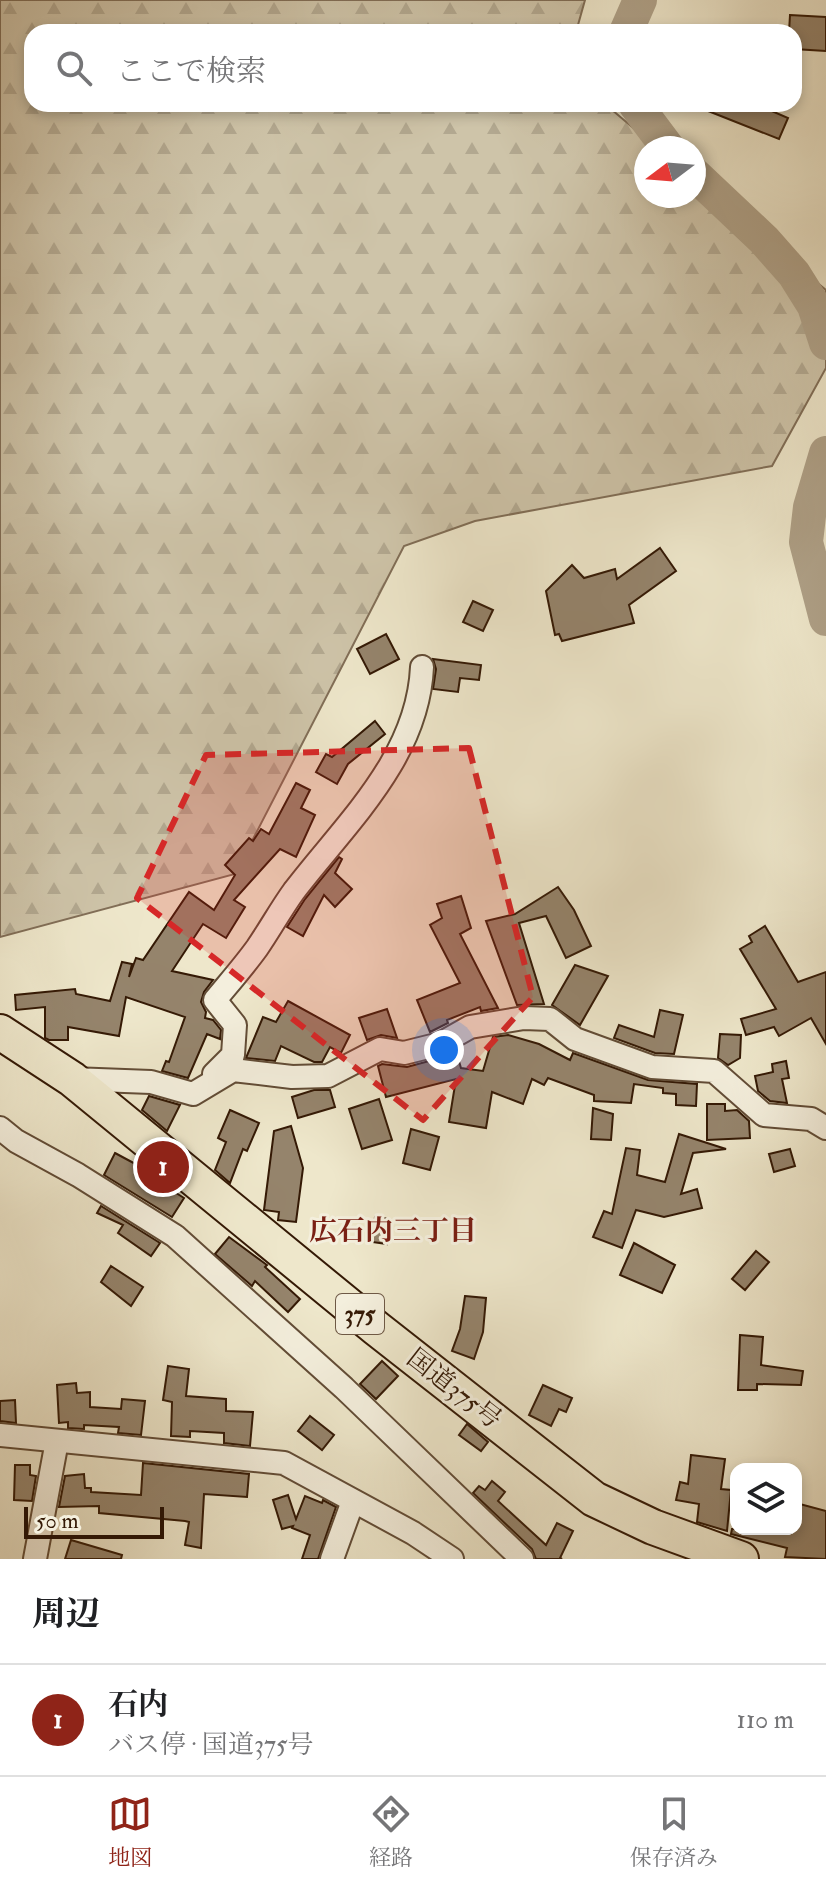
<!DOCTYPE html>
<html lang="ja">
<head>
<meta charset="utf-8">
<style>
	body { margin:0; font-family:"IM FELL Double Pica","Noto Serif JP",serif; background:#f6f6f6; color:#202124 }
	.controls { position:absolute; right:24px; bottom:24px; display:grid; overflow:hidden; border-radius:16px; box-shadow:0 4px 12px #0003 }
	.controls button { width:72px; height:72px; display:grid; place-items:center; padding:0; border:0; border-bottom:2px solid #e0e0e0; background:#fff; color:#202124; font:40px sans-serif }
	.compass { position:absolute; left:634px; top:136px; width:72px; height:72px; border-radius:50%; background:#fff; box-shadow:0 4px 12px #0003; rotate:254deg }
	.scale { position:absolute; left:24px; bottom:20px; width:140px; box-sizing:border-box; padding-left:8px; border:4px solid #341905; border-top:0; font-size:22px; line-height:28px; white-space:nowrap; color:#341905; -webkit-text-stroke:6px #f4efdd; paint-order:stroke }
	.you { position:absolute; left:444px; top:1050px; width:28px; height:28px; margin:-20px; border:6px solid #fff; border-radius:50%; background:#1a73e8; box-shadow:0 0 0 12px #1a73e833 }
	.badge { display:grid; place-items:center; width:52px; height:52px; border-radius:50%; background:#8f2418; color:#fff; font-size:26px; font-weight:700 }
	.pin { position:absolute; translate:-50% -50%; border:4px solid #fff; box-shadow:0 2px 8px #0006 }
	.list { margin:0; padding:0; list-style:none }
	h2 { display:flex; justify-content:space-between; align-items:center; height:104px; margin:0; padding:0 32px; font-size:34px }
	h2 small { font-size:26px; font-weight:400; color:#757577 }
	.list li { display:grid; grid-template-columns:52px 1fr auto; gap:24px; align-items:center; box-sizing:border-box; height:112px; padding:0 32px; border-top:2px solid #e0e0e0 }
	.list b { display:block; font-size:30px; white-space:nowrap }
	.list p { margin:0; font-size:26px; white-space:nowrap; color:#757577 }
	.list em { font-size:26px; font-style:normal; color:#757577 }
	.icon { flex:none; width:44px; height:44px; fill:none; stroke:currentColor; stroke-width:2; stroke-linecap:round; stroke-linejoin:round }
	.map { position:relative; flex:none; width:826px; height:1559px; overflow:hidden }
	.search { position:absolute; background:#fff; box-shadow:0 4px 12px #0003; left:24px; right:24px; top:24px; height:88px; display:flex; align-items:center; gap:20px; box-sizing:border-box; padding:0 28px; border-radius:24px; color:#757577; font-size:30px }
	.sheet { height:216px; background:#fff }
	nav { display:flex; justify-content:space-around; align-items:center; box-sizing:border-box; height:112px; border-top:2px solid #e0e0e0; background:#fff; font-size:22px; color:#757577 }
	nav a { display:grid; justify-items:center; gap:4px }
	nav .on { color:#8f2418 }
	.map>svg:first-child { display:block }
</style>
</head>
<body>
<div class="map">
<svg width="826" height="1559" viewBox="0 0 826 1559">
	<defs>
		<pattern id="forest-firs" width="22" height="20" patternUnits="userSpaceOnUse" patternTransform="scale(2)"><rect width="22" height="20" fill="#cec4a9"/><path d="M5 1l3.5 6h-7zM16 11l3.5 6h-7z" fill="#b2a890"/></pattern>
	</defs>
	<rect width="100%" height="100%" fill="#eee7cb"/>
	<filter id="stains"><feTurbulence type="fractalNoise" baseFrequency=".0025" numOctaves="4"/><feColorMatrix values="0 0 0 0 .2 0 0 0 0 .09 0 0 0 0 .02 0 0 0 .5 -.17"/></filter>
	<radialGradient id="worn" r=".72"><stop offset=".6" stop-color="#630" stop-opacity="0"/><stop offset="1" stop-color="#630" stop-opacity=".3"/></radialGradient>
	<!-- forest -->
	<path fill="url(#forest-firs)" stroke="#816e57" stroke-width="2" d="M 0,0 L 585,0 L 576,32 L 32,32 L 32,104 L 605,104 L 657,148 L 646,148 L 646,196 L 694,196 L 694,179 L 826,290 L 826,368 L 772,466 L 475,521 L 404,546 L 235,874 L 0,937 Z"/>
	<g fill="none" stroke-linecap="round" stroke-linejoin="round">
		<!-- river -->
		<g stroke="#afa188" stroke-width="34">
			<path d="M 626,32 L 640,0"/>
			<path d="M 635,104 L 668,148"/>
			<path d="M 694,174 L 764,240 L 794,274 L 814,306 L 826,343"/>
			<path d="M 826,453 L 810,507 L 806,542 L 826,619"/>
		</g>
	</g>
	<!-- building -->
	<g fill="#95846c" stroke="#341905" stroke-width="2">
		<path d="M 790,15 L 826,17 L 826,51 L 794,49 L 794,32 L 789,32 Z"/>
		<path d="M 769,104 L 767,109 L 788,118 L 779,139 L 693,105 Z"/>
		<path d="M 660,548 L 676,571 L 629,605 L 634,623 L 562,641 L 559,634 L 555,635 L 546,591 L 572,565 L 584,578 L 615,569 L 617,579 Z"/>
		<path d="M 473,601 L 493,610 L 483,631 L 463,622 Z"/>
		<path d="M 386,634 L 399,659 L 370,674 L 357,649 Z"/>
		<path d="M 433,659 L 481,665 L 479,680 L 460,678 L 458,692 L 433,689 L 436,669 Z"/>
		<path d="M 375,721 L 385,734 L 348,764 L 337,784 L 316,772 L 326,754 L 332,757 Z"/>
		<path d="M 296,783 L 310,790 L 301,808 L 315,815 L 296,857 L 280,849 L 234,900 L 245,907 L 226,938 L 203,924 L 172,971 L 213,980 L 204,992 L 201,1002 L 206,1012 L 205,1018 L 213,1020 L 221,1030 L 220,1039 L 207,1034 L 188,1078 L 162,1071 L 166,1061 L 169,1062 L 185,1017 L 126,997 L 119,1036 L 68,1027 L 68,1040 L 49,1040 L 45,1038 L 45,1007 L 16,1010 L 15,995 L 75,989 L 76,994 L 110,1001 L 122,962 L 132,964 L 129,977 L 136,958 L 143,960 L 189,892 L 214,910 L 235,875 L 225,865 L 249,838 L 253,841 L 261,829 L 269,834 Z"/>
		<path d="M 339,857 L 342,859 L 335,873 L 352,889 L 335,907 L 324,895 L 303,936 L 287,927 L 305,899 Z"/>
		<path d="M 558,887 L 574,910 L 591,946 L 566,958 L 546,916 L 519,923 L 544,1004 L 517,1005 L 486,921 L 515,914 Z"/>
		<path d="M 461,896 L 471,928 L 460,934 L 498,1008 L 481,1011 L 480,1007 L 447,1020 L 448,1023 L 430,1032 L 417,1000 L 460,983 L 430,925 L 442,918 L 437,904 Z"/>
		<path d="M 765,926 L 798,982 L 826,972 L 826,1044 L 811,1018 L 779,1036 L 774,1027 L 746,1035 L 741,1019 L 776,1009 L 740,949 L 752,942 L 749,936 Z"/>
		<path d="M 575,965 L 608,976 L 580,1025 L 552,1005 Z"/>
		<path d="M 288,1001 L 350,1035 L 341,1053 L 330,1047 L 322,1062 L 314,1062 L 281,1046 L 275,1061 L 246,1058 L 263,1017 L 276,1022 Z"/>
		<path d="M 387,1009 L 397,1038 L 381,1035 L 367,1040 L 359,1018 Z"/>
		<path d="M 660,1010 L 683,1015 L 674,1054 L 655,1053 L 614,1038 L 619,1025 L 654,1037 Z"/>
		<path d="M 720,1034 L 741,1035 L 740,1058 L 728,1065 L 718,1058 Z"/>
		<path d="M 508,1035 L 539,1044 L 570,1060 L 573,1053 L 648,1080 L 697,1084 L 696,1106 L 676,1105 L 676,1094 L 663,1093 L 663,1088 L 634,1084 L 631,1103 L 594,1101 L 594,1095 L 548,1078 L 544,1085 L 532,1079 L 523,1104 L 492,1092 L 486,1128 L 449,1122 L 456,1079 L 386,1097 L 378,1066 L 382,1064 L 407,1067 L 444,1057 L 456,1051 L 461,1068 L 483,1071 L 493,1037 Z"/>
		<path d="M 786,1061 L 789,1078 L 782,1079 L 787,1103 L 770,1101 L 758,1091 L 755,1076 L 773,1072 L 772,1064 Z"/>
		<path d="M 314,1090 L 330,1090 L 335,1107 L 298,1118 L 292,1097 Z"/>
		<path d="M 149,1096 L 180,1105 L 167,1131 L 142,1110 Z"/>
		<path d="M 379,1099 L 392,1140 L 362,1149 L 349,1109 Z"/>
		<path d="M 707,1104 L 725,1104 L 725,1111 L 737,1110 L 749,1121 L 750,1138 L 707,1140 Z"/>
		<path d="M 593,1108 L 613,1114 L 611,1140 L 591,1139 Z"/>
		<path d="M 230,1110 L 259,1123 L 247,1151 L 243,1149 L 230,1183 L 215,1170 L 226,1142 L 218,1138 Z"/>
		<path d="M 291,1126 L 303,1168 L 296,1222 L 278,1220 L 279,1212 L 264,1210 L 274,1131 Z"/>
		<path d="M 411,1129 L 439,1137 L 430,1170 L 403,1163 Z"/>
		<path d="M 679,1134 L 726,1149 L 693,1153 L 681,1194 L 697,1189 L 702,1208 L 664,1217 L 636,1210 L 622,1248 L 593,1237 L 604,1211 L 612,1214 L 626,1148 L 640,1150 L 637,1175 L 665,1182 Z"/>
		<path d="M 790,1149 L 795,1166 L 774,1172 L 769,1154 Z"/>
		<path d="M 115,1153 L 156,1175 L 154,1179 L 184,1198 L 172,1217 L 104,1175 Z"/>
		<path d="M 101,1206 L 160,1243 L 151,1256 L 118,1233 L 123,1225 L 97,1213 Z"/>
		<path d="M 375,1217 L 390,1219 L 387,1244 L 372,1242 Z"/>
		<path d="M 229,1237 L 267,1265 L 265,1267 L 300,1299 L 288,1312 L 255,1281 L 252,1286 L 215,1254 Z"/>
		<path d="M 634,1243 L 675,1265 L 662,1293 L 620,1275 Z"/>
		<path d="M 756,1251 L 769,1262 L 745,1290 L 732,1279 Z"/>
		<path d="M 111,1266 L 143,1287 L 131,1306 L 101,1282 Z"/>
		<path d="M 465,1296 L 486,1298 L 483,1332 L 474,1359 L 452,1351 L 460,1329 Z"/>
		<path d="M 740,1335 L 763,1337 L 761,1365 L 803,1371 L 801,1385 L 757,1384 L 757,1390 L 738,1390 Z"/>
		<path d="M 382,1361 L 398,1376 L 376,1399 L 360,1384 Z"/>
		<path d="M 168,1366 L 189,1369 L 186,1396 L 226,1399 L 226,1411 L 253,1412 L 250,1446 L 224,1443 L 224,1433 L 190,1431 L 190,1437 L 171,1436 L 172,1402 L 163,1400 Z"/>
		<path d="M 76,1383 L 77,1393 L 90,1392 L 90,1407 L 121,1409 L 122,1399 L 145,1401 L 141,1435 L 118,1433 L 119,1427 L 84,1425 L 84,1429 L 68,1428 L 68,1422 L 59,1423 L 57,1385 Z"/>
		<path d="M 543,1385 L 572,1398 L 566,1412 L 559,1409 L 551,1426 L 529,1415 Z"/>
		<path d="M 15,1400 L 16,1423 L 0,1421 L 0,1401 Z"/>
		<path d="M 310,1416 L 334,1435 L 322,1450 L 298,1431 Z"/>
		<path d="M 467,1424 L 488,1442 L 481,1451 L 459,1435 Z"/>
		<path d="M 691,1455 L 725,1459 L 721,1489 L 731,1490 L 727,1531 L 697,1522 L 699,1504 L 676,1500 L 680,1482 L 688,1484 Z"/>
		<path d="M 143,1463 L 249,1474 L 247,1497 L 204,1494 L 201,1548 L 185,1545 L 189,1522 L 185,1521 L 99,1513 L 99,1506 L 59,1507 L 65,1476 L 84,1474 L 85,1488 L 91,1488 L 91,1492 L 141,1495 Z"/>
		<path d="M 15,1465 L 30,1465 L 30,1475 L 36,1476 L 32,1501 L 14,1500 Z"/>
		<path d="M 492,1481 L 505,1492 L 498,1501 L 546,1545 L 557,1523 L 573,1531 L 560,1558 L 562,1559 L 536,1559 L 532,1549 L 473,1493 L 479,1486 L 485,1490 Z"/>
		<path d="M 288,1495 L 296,1519 L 305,1496 L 322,1503 L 323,1500 L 336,1507 L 318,1559 L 302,1559 L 310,1535 L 292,1528 L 293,1526 L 282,1529 L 273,1500 Z"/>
		<path d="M 796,1503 L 826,1511 L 826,1559 L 785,1557 L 787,1548 L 731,1534 L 732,1529 L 796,1529 Z"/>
		<path d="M 71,1540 L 122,1555 L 121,1559 L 65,1559 Z"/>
	</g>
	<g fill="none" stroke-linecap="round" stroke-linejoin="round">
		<!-- minor casing -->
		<g stroke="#624c36" stroke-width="26">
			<g id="minor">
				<path d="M 214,1074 L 233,1055 L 235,1025 L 215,1000 C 229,983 244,966 257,948 C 270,929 281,909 294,891 C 346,823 418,758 422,667"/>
				<path d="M 72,1079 L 151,1082 L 193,1094 L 233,1070 L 292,1077 L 328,1076 L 380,1049 L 404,1053 L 440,1044 L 470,1027 L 524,1018 L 550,1019 L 575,1039 L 652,1067 L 714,1071 L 764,1115 L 811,1119 L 826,1128"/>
				<path d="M 0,1128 L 16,1141 L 78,1175 L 175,1236 L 344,1388 L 522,1559"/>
				<path d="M 0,1435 L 284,1463 L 413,1533 L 452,1559"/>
				<path d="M 35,1559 L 57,1441"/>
				<path d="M 332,1559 L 353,1501"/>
			</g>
		</g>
		<!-- highway casing -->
		<g stroke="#341905" stroke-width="38">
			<path id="highway" d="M 0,1032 L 72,1079 L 376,1328 L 594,1499 L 653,1527 L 741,1559"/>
		</g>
		<!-- minor -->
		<use href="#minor" stroke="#f4efdd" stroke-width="22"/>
		<!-- highway -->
		<use href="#highway" stroke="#eee7cb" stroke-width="34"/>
	</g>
	<!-- marked area -->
	<path fill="#d62828" fill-opacity="0.2" stroke="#d62828" stroke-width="6" stroke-dasharray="16 10" stroke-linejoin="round" d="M 469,748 L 533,997 L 423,1120 L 137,898 L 206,755 Z"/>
	<g text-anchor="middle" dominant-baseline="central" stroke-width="6" stroke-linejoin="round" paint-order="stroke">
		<!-- shield labels -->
		<rect fill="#f4efdd" stroke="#6e5946" stroke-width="2" x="336" y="1294" width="48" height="40" rx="6"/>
		<g font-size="24" font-weight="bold" fill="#341905">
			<text x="360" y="1314">375</text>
		</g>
		<!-- street labels -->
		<g font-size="26" fill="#341905" stroke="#f4efdd">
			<text transform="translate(454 1389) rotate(38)">国道375号</text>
		</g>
		<!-- neighbourhood labels -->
		<g font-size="28" font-weight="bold" fill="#7a1f14" stroke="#f4efdd">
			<text x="393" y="1231">広石内三丁目</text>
		</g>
	</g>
	<rect width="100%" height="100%" filter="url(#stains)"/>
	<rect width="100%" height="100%" fill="url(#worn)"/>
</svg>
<div class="controls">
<button><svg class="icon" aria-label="layers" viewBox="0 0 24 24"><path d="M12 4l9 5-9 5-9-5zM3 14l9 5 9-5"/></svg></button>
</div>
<svg class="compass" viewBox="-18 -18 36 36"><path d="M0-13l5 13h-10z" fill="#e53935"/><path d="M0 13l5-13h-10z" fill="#757577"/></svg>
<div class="scale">50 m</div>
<div class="you"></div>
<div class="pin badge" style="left:163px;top:1167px">1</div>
<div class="search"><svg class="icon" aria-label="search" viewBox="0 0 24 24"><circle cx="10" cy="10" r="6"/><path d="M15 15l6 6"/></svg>ここで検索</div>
</div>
<section class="sheet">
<h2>周辺<small></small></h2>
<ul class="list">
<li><span class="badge">1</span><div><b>石内</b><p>バス停 · 国道375号</p></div><em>110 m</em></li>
</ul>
</section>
<nav>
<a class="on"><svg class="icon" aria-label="map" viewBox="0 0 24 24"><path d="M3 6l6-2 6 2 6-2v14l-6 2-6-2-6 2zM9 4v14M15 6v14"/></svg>地図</a>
<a><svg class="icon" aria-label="directions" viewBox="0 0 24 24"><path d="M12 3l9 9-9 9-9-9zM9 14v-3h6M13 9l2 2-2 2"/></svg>経路</a>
<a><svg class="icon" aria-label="saved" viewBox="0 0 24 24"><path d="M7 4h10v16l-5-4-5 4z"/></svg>保存済み</a>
</nav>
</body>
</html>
